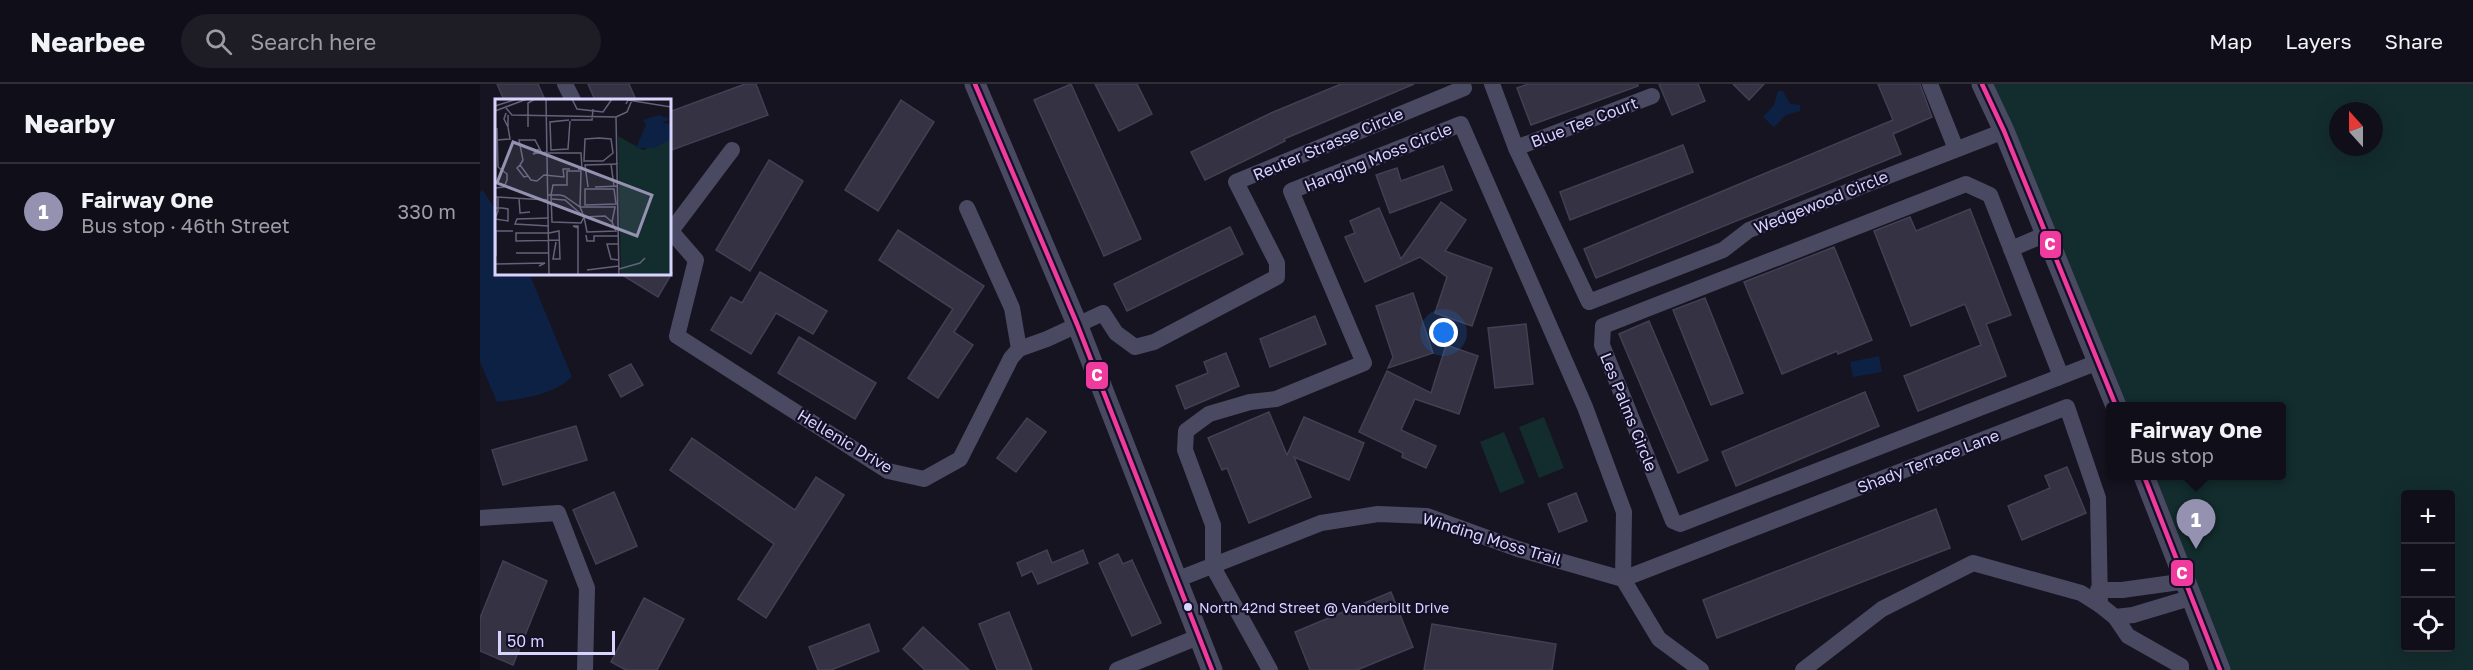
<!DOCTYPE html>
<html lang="en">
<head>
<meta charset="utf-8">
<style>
	body { margin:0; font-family:"Golos Text",sans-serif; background:#1e1d26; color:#f1f3f6 }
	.controls { position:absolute; right:18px; bottom:18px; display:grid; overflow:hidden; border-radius:6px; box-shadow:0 6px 24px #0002 }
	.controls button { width:54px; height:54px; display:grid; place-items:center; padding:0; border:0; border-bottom:2px solid #302f38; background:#100f19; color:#f1f3f6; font:30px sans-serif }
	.compass { position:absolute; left:1849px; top:18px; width:54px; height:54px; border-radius:50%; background:#100f19; box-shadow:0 6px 24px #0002; rotate:339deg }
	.scale { position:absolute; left:18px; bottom:15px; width:117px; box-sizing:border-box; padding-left:6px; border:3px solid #d9d4ff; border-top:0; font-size:16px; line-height:21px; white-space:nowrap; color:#d9d4ff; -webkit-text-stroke:4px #130f26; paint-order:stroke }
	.you { position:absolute; left:964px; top:249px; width:21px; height:21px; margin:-15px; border:4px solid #fff; border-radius:50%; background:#1a73e8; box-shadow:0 0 0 9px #1a73e833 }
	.badge { display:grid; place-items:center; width:39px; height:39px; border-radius:50%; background:#9591b1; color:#fff; font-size:20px; font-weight:700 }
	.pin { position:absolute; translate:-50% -50px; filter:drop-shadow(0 2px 3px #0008) }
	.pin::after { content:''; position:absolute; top:32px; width:21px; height:18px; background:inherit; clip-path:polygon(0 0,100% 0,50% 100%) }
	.popup { position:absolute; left:1626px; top:318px; width:180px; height:78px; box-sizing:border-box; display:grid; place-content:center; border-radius:6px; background:#100f19; filter:drop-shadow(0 2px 4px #0005); font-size:20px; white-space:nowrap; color:#9c9ca2 }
	.popup b { font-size:22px; color:#f1f3f6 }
	.popup::after { content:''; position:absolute; left:50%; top:100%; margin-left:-12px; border:12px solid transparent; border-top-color:#100f19 }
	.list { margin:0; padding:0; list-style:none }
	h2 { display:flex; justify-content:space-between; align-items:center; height:78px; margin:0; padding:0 24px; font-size:26px }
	h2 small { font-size:20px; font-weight:400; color:#9c9ca2 }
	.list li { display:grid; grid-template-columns:39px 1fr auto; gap:18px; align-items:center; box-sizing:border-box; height:96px; padding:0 24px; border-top:2px solid #302f38 }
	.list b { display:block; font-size:22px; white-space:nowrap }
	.list p { margin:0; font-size:20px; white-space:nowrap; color:#9c9ca2 }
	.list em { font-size:20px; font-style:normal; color:#9c9ca2 }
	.icon { flex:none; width:33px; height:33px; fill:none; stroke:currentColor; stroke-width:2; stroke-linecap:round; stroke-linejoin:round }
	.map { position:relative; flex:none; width:1993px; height:586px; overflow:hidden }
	header { display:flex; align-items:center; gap:36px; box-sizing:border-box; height:84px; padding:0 30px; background:#100f19; border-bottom:2px solid #302f38 }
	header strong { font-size:28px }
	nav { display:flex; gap:33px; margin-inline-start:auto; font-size:21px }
	.search { width:420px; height:54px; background:#1e1d26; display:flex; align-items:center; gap:15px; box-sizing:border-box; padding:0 21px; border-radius:33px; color:#9c9ca2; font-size:22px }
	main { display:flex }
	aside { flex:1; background:#100f19 }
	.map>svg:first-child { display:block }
</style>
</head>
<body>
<header>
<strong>Nearbee</strong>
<div class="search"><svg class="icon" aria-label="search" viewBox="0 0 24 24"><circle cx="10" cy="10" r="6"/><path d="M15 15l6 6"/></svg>Search here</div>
<nav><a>Map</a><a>Layers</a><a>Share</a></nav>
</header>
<main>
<aside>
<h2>Nearby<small></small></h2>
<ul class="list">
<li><span class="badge">1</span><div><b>Fairway One</b><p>Bus stop · 46th Street</p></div><em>330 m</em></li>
</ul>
</aside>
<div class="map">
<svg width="1993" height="586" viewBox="0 0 1993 586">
	<rect width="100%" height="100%" fill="#161421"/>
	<!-- green -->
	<g fill="#132c2d" fill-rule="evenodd">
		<path d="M 1511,0 L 1993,0 L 1993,586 L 1750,586 L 1670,392 L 1802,392 L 1802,322 L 1642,322 ZM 1858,27 L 1894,27 L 1894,63 L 1858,63 ZM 1926,410 L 1970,410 L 1970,564 L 1926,564 Z"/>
		<path d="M 1064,333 L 1084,384 L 1059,394 L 1039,343 Z"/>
		<path d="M 1024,348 L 1045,399 L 1020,409 L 1000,358 Z"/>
	</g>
	<!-- water -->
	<g fill="#0d2144">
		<path d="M 1298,7 L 1303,7 L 1310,20 L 1320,21 L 1320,27 L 1306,31 L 1294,43 L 1283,33 L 1294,21 Z"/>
		<path d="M 3,106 L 16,127 L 16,189 L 49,189 L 92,293 C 73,311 42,315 17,318 L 0,278 L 0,108 Z"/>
		<path d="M 1399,272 L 1402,288 L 1373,293 L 1370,278 Z"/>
	</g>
	<!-- building -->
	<g fill="#343243" stroke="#433f54" stroke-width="1.5">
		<path d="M 17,0 L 58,0 L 65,16 L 24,16 Z"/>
		<path d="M 108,0 L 149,0 L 156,16 L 115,16 Z"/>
		<path d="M 265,0 L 276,0 L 288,31 L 189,67 L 189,28 Z"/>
		<path d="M 591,0 L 661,155 L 624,172 L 554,16 Z"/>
		<path d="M 615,0 L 657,0 L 672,30 L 639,47 Z"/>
		<path d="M 861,0 L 934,0 L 804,55 L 805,57 L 725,96 L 711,68 L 791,29 Z"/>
		<path d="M 1048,0 L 1158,0 L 1158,2 L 1051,41 L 1037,4 Z"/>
		<path d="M 1179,0 L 1218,0 L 1225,17 L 1192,31 Z"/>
		<path d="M 1253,0 L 1284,0 L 1269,16 Z"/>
		<path d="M 1398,0 L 1440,0 L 1452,33 L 1413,50 L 1421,70 L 1116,194 L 1104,165 L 1413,36 Z"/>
		<path d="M 421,16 L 454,38 L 398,127 L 365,106 Z"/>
		<path d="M 1203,61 L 1213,88 L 1090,136 L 1080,108 Z"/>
		<path d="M 289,76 L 323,97 L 270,187 L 236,166 Z"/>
		<path d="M 963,82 L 972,106 L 910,129 L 896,91 L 917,84 L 921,97 Z"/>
		<path d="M 961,118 L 986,136 L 965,167 L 1012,184 L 992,242 L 955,229 L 967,193 L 940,173 L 885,198 L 865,153 L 875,149 L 870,137 L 899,124 L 921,175 Z"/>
		<path d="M 1490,125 L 1531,231 L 1506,240 L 1526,292 L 1438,327 L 1424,292 L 1501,261 L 1485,220 L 1431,242 L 1394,147 L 1430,133 L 1436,147 Z"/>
		<path d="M 750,143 L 763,170 L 647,227 L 634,200 Z"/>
		<path d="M 418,146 L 504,202 L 474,248 L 493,261 L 458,314 L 428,294 L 473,225 L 399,176 Z"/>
		<path d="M 1354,163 L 1392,256 L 1358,270 L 1357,267 L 1302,290 L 1264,198 Z"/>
		<path d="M 280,188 L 347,227 L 333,250 L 296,229 L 271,270 L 231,246 L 251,213 L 262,219 Z"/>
		<path d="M 139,189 L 192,189 L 178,213 Z"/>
		<path d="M 933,209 L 953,269 L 908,284 L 913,273 L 896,222 Z"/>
		<path d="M 1225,214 L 1263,309 L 1231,321 L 1193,226 Z"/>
		<path d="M 835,232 L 846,260 L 790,283 L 780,255 Z"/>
		<path d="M 1169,237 L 1228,376 L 1198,389 L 1139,250 Z"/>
		<path d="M 1046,240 L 1053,300 L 1015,304 L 1008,244 Z"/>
		<path d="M 319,253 L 396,299 L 375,335 L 298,289 Z"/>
		<path d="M 966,261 L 998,272 L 979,330 L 935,315 L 921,346 L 956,362 L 946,384 L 922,373 L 923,369 L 879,348 L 907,287 L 951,309 Z"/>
		<path d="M 746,269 L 759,302 L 705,325 L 696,302 L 728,289 L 724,278 Z"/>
		<path d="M 151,280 L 163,301 L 141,313 L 129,291 Z"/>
		<path d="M 1385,308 L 1399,342 L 1256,402 L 1242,368 Z"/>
		<path d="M 789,328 L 807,371 L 824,333 L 884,359 L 869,396 L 814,373 L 831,413 L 769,439 L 747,384 L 742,386 L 728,354 Z"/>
		<path d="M 547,334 L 566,348 L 536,388 L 517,374 Z"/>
		<path d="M 96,342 L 107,376 L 23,401 L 12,366 Z"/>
		<path d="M 212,354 L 315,426 L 336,393 L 364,411 L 286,534 L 258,515 L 294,460 L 190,386 Z"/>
		<path d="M 1587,383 L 1606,429 L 1542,456 L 1528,422 L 1570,404 L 1565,392 Z"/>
		<path d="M 134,408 L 157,462 L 116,480 L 93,426 Z"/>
		<path d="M 1096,409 L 1107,437 L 1079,448 L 1068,420 Z"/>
		<path d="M 1456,425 L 1470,464 L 1237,554 L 1223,516 Z"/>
		<path d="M 567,466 L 572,479 L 603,466 L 608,479 L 558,500 L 552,487 L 542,492 L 537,479 Z"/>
		<path d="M 638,470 L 643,480 L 652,476 L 681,539 L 652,552 L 619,479 Z"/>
		<path d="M 23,477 L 67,497 L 33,581 L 0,567 L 0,534 Z"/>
		<path d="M 911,508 L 933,563 L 877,586 L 830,586 L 815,548 Z"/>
		<path d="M 164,514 L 204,535 L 177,586 L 146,586 L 131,578 Z"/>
		<path d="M 529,528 L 552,586 L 517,586 L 499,540 Z"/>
		<path d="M 389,540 L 399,567 L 351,586 L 338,586 L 329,563 Z"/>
		<path d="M 952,540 L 1076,560 L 1072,586 L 944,586 Z"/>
		<path d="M 443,543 L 489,586 L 445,586 L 423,565 Z"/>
	</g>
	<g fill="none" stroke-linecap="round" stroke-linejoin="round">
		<!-- minor -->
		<g stroke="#4a4962" stroke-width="16">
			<path d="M 85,0 L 93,16"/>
			<path d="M 1012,0 L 1036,64 L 1109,218 L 1243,166 L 1269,146 L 1524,47"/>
			<path d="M 1450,0 L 1476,65"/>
			<path d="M 1036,64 L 1172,12"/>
			<path d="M 1486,100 L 1510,111 L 1579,287 L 1577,294 L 1200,440 L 1193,437 L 1122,261 L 1123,242 Z"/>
			<path d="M 487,124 L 532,224 L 539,265"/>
			<path d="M 189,145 L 216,176 L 197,252 L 408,387 L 444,395 L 480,375 L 531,274 L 539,265 L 567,255 L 623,229 L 636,249 L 655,263 L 674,258 L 797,193 L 797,179 L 756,98 L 984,4 L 982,0"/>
			<path d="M 191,147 L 252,66"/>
			<path d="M 1531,165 L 1566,150"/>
			<path d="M 1577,294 L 1618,278"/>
			<path d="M 0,434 L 78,429 L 107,504 L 105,586"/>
			<path d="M 696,496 L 841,439 L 898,430 L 947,432 L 1038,465 L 1143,495 L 1179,555 L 1221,586"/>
			<path d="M 1618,506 L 1642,506 L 1707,497"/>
			<path d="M 1635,533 L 1653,531 L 1713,513"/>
			<path d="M 637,586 L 718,553"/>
			<path d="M 790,586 L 733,483 L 733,441 L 705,366 L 706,347 L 729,330 L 770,318 L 796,315 L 884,279 L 811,107 L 981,40 L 1105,323 L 1144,428 L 1143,495 L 1587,323 L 1618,414 L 1620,521 L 1635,533 L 1648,552 L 1701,582 L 1701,586"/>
			<path d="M 1323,586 L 1402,525 L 1493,479 L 1601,509 L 1620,521"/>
		</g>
		<!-- tertiary -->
		<g stroke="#4a4962" stroke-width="21">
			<path d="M 495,0 L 597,240 L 732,586"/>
			<path d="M 1502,0 L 1524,47 L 1636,322"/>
			<path d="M 1664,392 L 1740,586"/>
		</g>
		<!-- bus-1 casing -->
		<g stroke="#130f26" stroke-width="9">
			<g id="bus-1">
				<path d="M 495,0 L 597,240 L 732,586"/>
				<path d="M 1502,0 L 1524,47 L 1636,322"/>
				<path d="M 1664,392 L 1740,586"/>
			</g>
		</g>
		<!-- bus-1 -->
		<use href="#bus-1" stroke="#f13a9d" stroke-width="4.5"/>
	</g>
	<!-- markers -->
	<circle fill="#d9d4ff" stroke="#130f26" stroke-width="2" cx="708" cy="523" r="5"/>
	<g text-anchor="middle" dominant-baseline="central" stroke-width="4.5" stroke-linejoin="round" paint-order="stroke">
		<!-- bus labels -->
		<g font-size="14" fill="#d9d4ff" stroke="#130f26" text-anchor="start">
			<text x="719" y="523">North 42nd Street @ Vanderbilt Drive</text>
		</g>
		<!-- street labels -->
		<g font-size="16" fill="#d9d4ff" stroke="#130f26">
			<text transform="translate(1104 38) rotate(-21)">Blue Tee Court</text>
			<text transform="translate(848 60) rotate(-23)">Reuter Strasse Circle</text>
			<text transform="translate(898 73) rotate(-22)">Hanging Moss Circle</text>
			<text transform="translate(1341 118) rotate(-22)">Wedgewood Circle</text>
			<text transform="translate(1149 328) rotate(68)">Les Palms Circle</text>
			<text transform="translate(365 357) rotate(31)">Hellenic Drive</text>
			<text transform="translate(1448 377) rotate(-21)">Shady Terrace Lane</text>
			<text transform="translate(1012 455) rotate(17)">Winding Moss Trail</text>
		</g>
	</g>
	<!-- overview -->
	<g transform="translate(15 15)">
		<rect width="176" height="176" fill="#161421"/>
		<path d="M 123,37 L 148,51 L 175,40 L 175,175 L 126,175 Z" fill="#132c2d"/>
		<path d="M 164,16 L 175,20 L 167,24 L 175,25 L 175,41 L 159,49 L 141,49 L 151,26 L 148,21 Z" fill="#0d2144"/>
		<path fill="none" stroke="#64617a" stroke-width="1.5" d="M 51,0 L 54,175M 77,0 L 82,10 L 108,13 L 117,0M 131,5 L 133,1 L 176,8M 0,7 L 22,0M 11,9 L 17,16 L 121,18 L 124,175M 0,12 L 32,0M 11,14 L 9,20 L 13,28 L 13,16M 121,18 L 132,13 L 137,1M 74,21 L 55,23 L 56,51 L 73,50 L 75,22M 76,21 L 97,21 L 98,10M 33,28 L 33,4 L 40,0M 104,39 L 116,40 L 118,54 L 108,62 L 89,62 L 90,40 ZM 2,41 L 15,40 L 13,28M 45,49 L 38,55 L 47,53M 52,53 L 47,54 L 40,41 L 24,41 L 28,61 L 25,66 L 36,81 L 42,82 L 49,76 L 69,78 L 68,70 L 75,70M 53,54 L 86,54 L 87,70 L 83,70M 116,65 L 119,87M 25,66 L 22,69 L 29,78 L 33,77M 93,88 L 90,66 L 123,65M 100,88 L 123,87M 0,89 L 9,88 L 12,81 L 12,75 L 3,68 L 2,29M 90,90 L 119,90 L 121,105 L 90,106 ZM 53,96 L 65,96 L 69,97 L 85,108 L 89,118 L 92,133 L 121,132 L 117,123 L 120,108 L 85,108 L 86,72 L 72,72 L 72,86 L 58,86 L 56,96 L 57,123 L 86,124 L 89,118 L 110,117 L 117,123M 1,98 L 53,101M 24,99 L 25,114 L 35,113M 57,100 L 70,101 L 87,116M 0,109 L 7,109 L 13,110 L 13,122 L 0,120 L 3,112 L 3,98M 54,119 L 22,120 L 20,125 L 54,127M 83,129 L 78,127 L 83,127 L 83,175M 54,134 L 21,134 L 21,142 L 65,141M 54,134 L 64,132 L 65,160 L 58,160 L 61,143M 91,136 L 92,142 L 99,142 L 99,137 L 124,137M 124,145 L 112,145 L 116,160 L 124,161M 21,154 L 54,154M 1,157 L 1,132 L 18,132M 0,165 L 50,164 L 44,167M 124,170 L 145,164 L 150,159M 92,171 L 124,167"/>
		<path fill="#9591b1" fill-opacity="0.15" stroke="#9591b1" stroke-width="3" d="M 18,43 L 157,96 L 142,137 L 2,84 Z"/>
		<rect width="176" height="176" fill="none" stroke="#d9d4ff" stroke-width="3"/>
	</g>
	<g stroke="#130f26" stroke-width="2">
		<rect x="1559" y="146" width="23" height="29" rx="6" fill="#f13a9d"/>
		<rect x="605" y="277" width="24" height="29" rx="6" fill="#f13a9d"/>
		<rect x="1690" y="475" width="24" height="28" rx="6" fill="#f13a9d"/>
	</g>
	<g font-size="16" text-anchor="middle" font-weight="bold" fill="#fff">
		<text x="1570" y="166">C</text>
		<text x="617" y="297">C</text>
		<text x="1702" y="495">C</text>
	</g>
</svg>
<div class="controls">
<button>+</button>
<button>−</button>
<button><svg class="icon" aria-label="locate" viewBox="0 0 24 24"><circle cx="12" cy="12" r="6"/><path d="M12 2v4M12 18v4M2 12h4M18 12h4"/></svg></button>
</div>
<svg class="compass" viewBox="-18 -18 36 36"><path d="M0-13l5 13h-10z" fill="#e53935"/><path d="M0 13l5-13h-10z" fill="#9c9ca2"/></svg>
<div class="scale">50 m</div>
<div class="you"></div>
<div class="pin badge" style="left:1716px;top:465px">1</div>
<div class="popup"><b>Fairway One</b>Bus stop</div>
</div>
</main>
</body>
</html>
